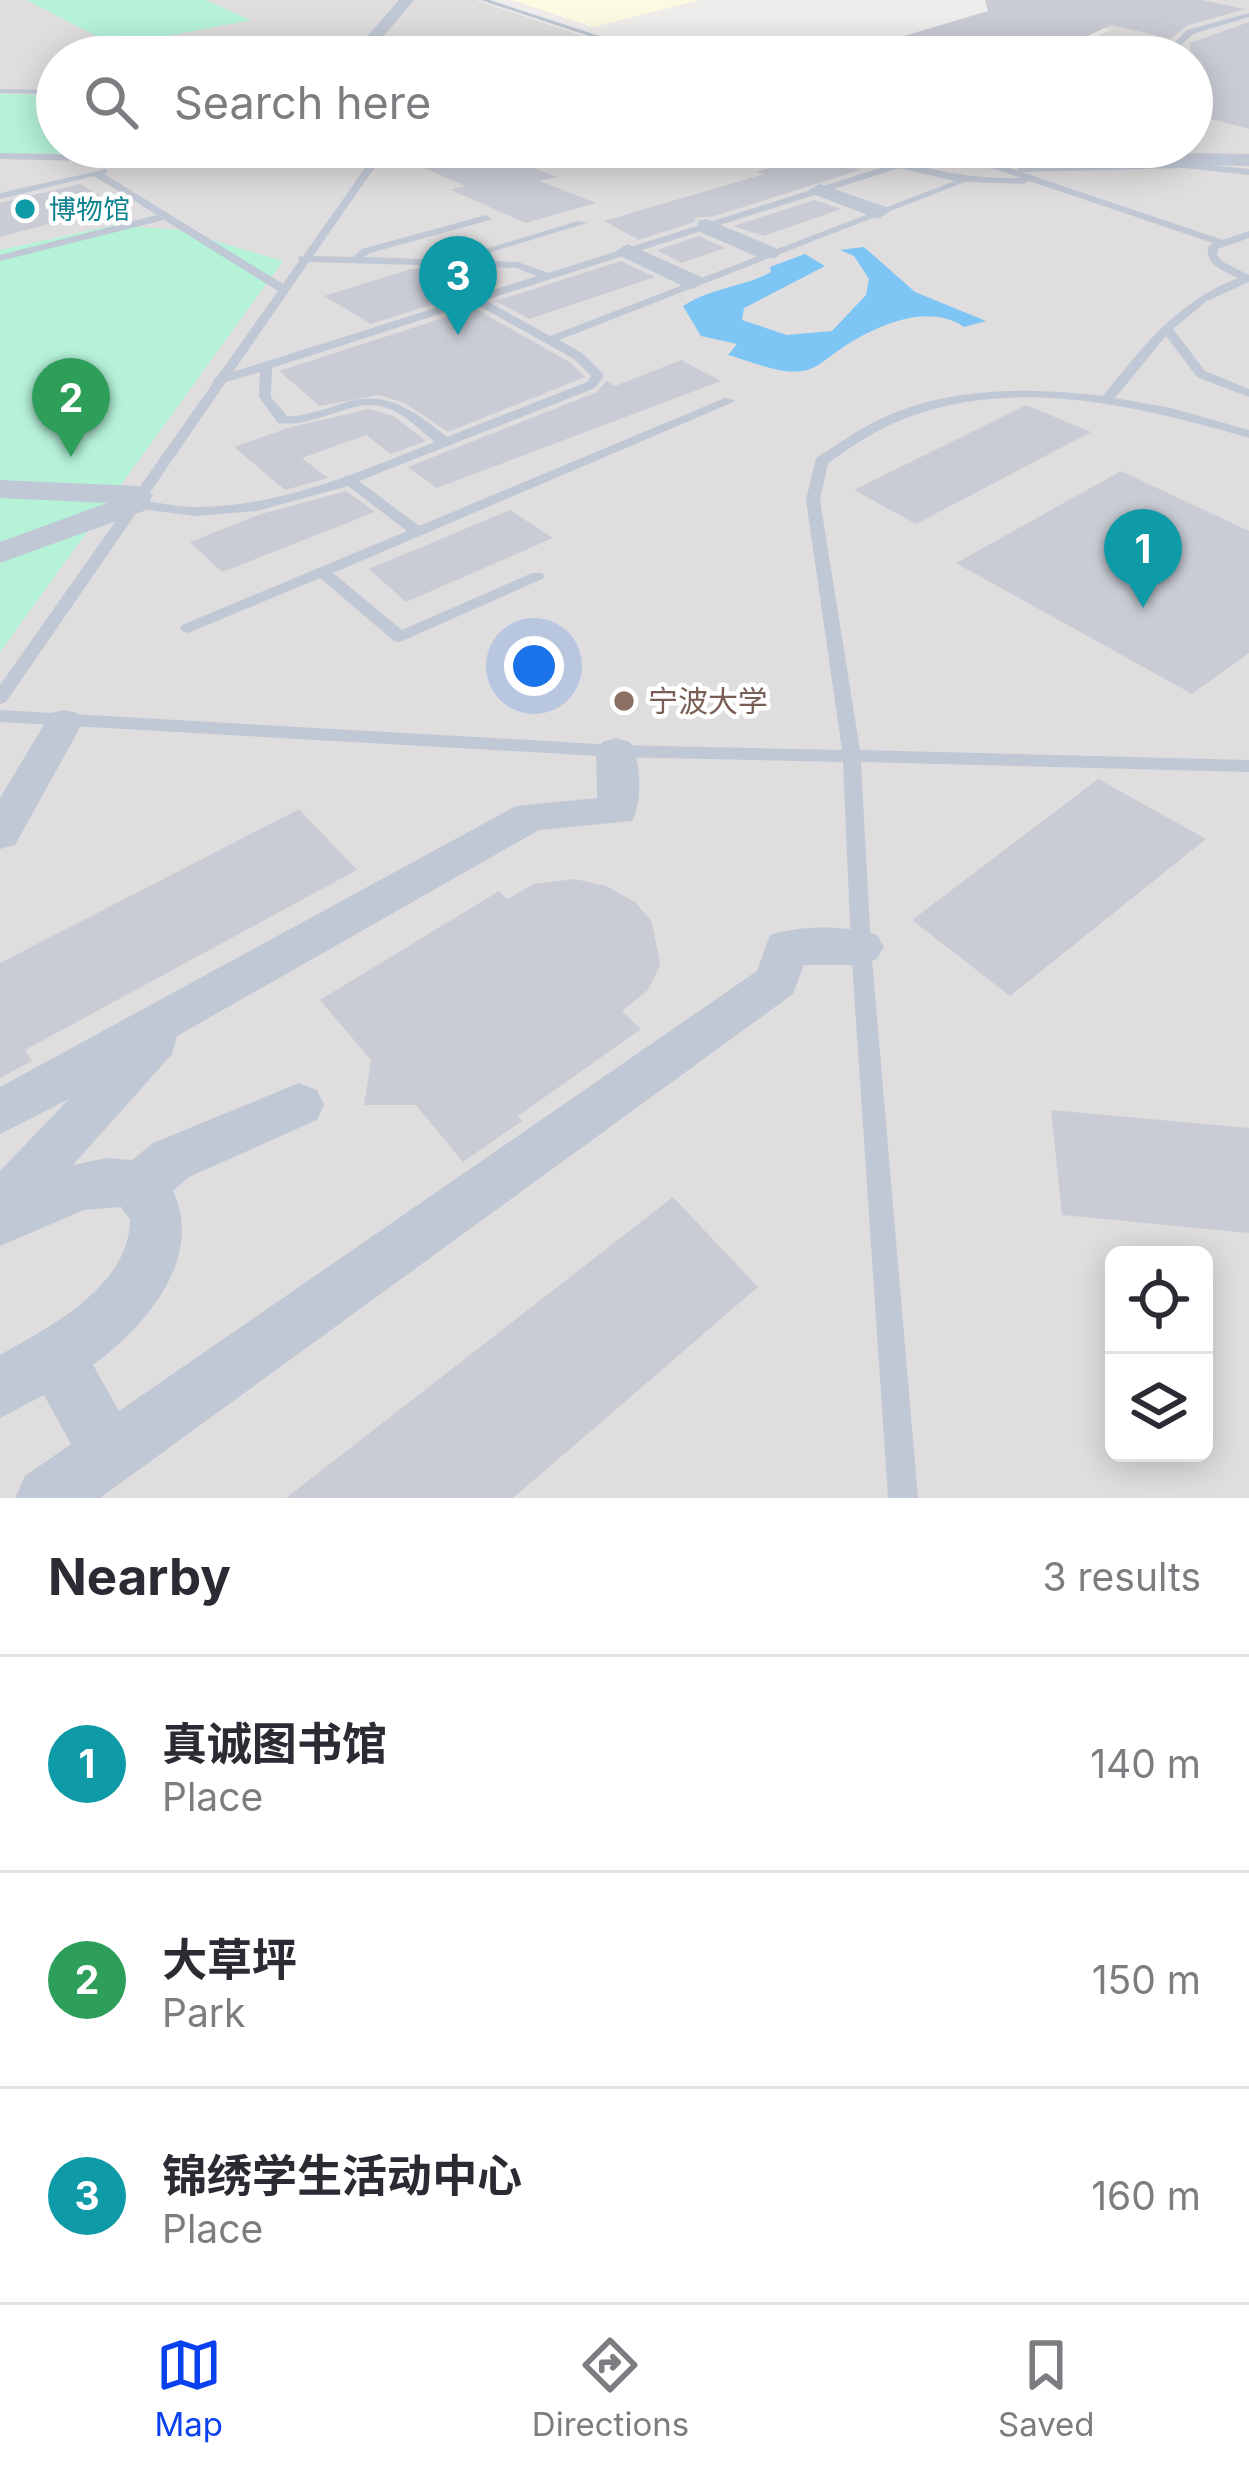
<!DOCTYPE html>
<html lang="en">
<head>
<meta charset="utf-8">
<style>
	body { margin:0; font-family:Inter,"Noto Sans SC",sans-serif; background:#f2f2f3; color:#2b2b33 }
	.controls { position:absolute; right:36px; bottom:36px; display:grid; overflow:hidden; border-radius:18px; box-shadow:0 6px 30px #0003 }
	.controls button { width:108px; height:108px; display:grid; place-items:center; padding:0; border:0; border-bottom:3px solid #e1e1e2; background:#fff; color:#2b2b33; font:60px sans-serif }
	.you { position:absolute; left:534px; top:666px; width:42px; height:42px; margin:-30px; border:9px solid #fff; border-radius:50%; background:#1a73e8; box-shadow:0 0 0 18px #1a73e833 }
	.badge { display:grid; place-items:center; width:78px; height:78px; border-radius:50%; background:#0841ed; color:#fff; font-size:39px; font-weight:700 }
	.pin { position:absolute; translate:-50% -99px; filter:drop-shadow(0 3px 6px #0008) }
	.pin::after { content:''; position:absolute; top:63px; width:42px; height:36px; background:inherit; clip-path:polygon(0 0,100% 0,50% 100%) }
	.list { margin:0; padding:0; list-style:none }
	h2 { display:flex; justify-content:space-between; align-items:center; height:156px; margin:0; padding:0 48px; font-size:51px }
	h2 small { font-size:39px; font-weight:400; color:#7c7c81 }
	.list li { display:grid; grid-template-columns:78px 1fr auto; gap:36px; align-items:center; box-sizing:border-box; height:216px; padding:0 48px; border-top:3px solid #e1e1e2 }
	.list b { display:block; font-size:45px; white-space:nowrap }
	.list p { margin:0; font-size:39px; white-space:nowrap; color:#7c7c81 }
	.list em { font-size:39px; font-style:normal; color:#7c7c81 }
	.icon { flex:none; width:66px; height:66px; fill:none; stroke:currentColor; stroke-width:2; stroke-linecap:round; stroke-linejoin:round }
	.map { position:relative; flex:none; width:1249px; height:1498px; overflow:hidden }
	.search { position:absolute; background:#fff; box-shadow:0 6px 30px #0003; left:36px; right:36px; top:36px; height:132px; display:flex; align-items:center; gap:30px; box-sizing:border-box; padding:0 42px; border-radius:66px; color:#7c7c81; font-size:45px }
	.sheet { height:804px; background:#fff }
	nav { display:flex; justify-content:space-around; align-items:center; box-sizing:border-box; height:168px; border-top:3px solid #e1e1e2; background:#fff; font-size:33px; color:#7c7c81 }
	nav a { display:grid; justify-items:center; gap:6px }
	nav .on { color:#0841ed }
	.map>svg:first-child { display:block }
</style>
</head>
<body>
<div class="map">
<svg width="1249" height="1498" viewBox="0 0 1249 1498">
	<rect width="100%" height="100%" fill="#efecec"/>
	<!-- commercial -->
	<path fill="#fdfae2" d="M 511,0 L 700,0 L 593,27 Z"/>
	<!-- education -->
	<path fill="#e0ddde" fill-rule="evenodd" d="M 0,0 L 476,0 L 645,57 L 57,57 L 57,147 L 1192,147 L 1192,57 L 1053,57 L 1111,30 L 992,0 L 1249,0 L 1249,1498 L 0,1498 ZM 1114,1255 L 1204,1255 L 1204,1453 L 1114,1453 Z"/>
	<!-- green -->
	<g fill="#b5f2d8">
		<path d="M 26,0 L 205,0 L 251,20 L 116,46 Z"/>
		<path d="M 0,94 L 57,95 L 57,147 L 128,147 L 119,154 L 0,153 Z"/>
		<path d="M 115,225 L 178,230 L 283,261 L 0,652 L 0,250 Z"/>
	</g>
	<!-- water -->
	<path fill="#7dc5f4" d="M 864,247 L 915,292 L 986,321 L 964,327 C 928,302 875,326 842,348 C 832,354 821,365 810,369 C 787,378 751,361 728,355 L 737,344 L 701,336 L 683,306 C 712,287 741,288 771,272 L 770,267 L 805,254 L 825,266 L 744,308 L 742,320 L 787,335 L 832,331 L 866,295 L 869,279 L 854,256 L 840,250 Z"/>
	<!-- building -->
	<g fill="#caccd5">
		<path d="M 985,0 L 1201,0 L 1245,9 L 1186,26 L 1171,39 L 1111,25 L 1059,49 L 1025,41 L 968,57 L 919,57 L 877,44 L 988,11 Z"/>
		<path d="M 1249,22 L 1249,129 L 1192,114 L 1190,43 Z"/>
		<path d="M 481,147 L 557,177 L 540,181 L 596,203 L 526,223 L 451,190 L 465,186 L 413,163 Z"/>
		<path d="M 814,155 L 860,170 L 712,217 L 697,217 L 694,222 L 639,240 L 604,221 L 764,174 L 756,172 Z"/>
		<path d="M 80,184 L 116,206 L 0,237 L 0,203 Z"/>
		<path d="M 815,200 L 841,209 L 764,236 L 733,226 Z"/>
		<path d="M 699,236 L 725,248 L 681,263 L 657,250 Z"/>
		<path d="M 621,261 L 655,277 L 529,319 L 496,301 Z"/>
		<path d="M 411,269 L 455,271 L 487,287 L 371,324 L 324,296 Z"/>
		<path d="M 474,308 L 571,363 L 585,377 L 448,432 L 405,403 L 379,395 L 320,406 L 279,371 Z"/>
		<path d="M 681,360 L 721,381 L 437,488 L 408,467 L 597,392 L 606,381 L 615,386 Z"/>
		<path d="M 1026,405 L 1091,432 L 916,524 L 854,490 Z"/>
		<path d="M 369,409 L 393,416 L 426,441 L 391,454 L 366,435 L 302,458 L 328,478 L 285,490 L 234,447 L 288,428 Z"/>
		<path d="M 1121,471 L 1249,531 L 1249,653 L 1192,694 L 956,563 Z"/>
		<path d="M 346,491 L 375,512 L 222,572 L 190,542 L 261,514 Z"/>
		<path d="M 510,510 L 553,538 L 406,602 L 369,569 Z"/>
		<path d="M 1098,779 L 1206,839 L 1010,996 L 912,920 Z"/>
		<path d="M 299,809 L 357,870 L 25,1050 L 32,1061 L 0,1078 L 0,963 Z"/>
		<path d="M 575,879 L 606,886 L 635,902 L 652,922 L 660,965 L 648,990 L 622,1011 L 641,1029 L 518,1116 L 522,1121 L 463,1162 L 416,1105 L 364,1105 L 371,1060 L 320,1000 L 499,891 L 507,899 L 534,884 Z"/>
		<path d="M 1051,1110 L 1249,1128 L 1249,1233 L 1062,1215 Z"/>
		<path d="M 673,1197 L 758,1287 L 513,1498 L 286,1498 Z"/>
	</g>
	<g fill="none" stroke-linecap="round" stroke-linejoin="round">
		<!-- lane -->
		<g fill="#c1c8d5" fill-rule="evenodd">
			<path d="M 480,0 L 490,0 L 664,57 L 652,57 Z"/>
			<path d="M 1249,13 L 1249,17 L 1193,34 L 1177,49 L 1178,57 L 1170,57 L 1169,48 L 1187,30 Z"/>
			<path d="M 0,89 L 57,90 L 57,94 L 0,93 Z"/>
			<path d="M 379,147 L 389,147 L 313,256 L 353,257 L 362,249 L 486,215 L 491,218 L 490,220 L 370,253 L 364,257 L 518,262 L 548,273 L 890,165 L 852,150 L 851,147 L 861,147 C 913,168 964,179 1021,178 L 947,153 L 950,148 L 1223,240 L 1249,231 L 1249,238 L 1218,249 L 1217,255 L 1223,262 L 1249,275 L 1249,282 L 1207,301 L 1173,329 L 1205,371 L 1249,389 L 1249,397 L 1197,377 L 1166,336 L 1115,398 L 1171,408 L 1249,430 L 1249,438 C 1141,407 1019,376 909,417 C 879,427 853,446 828,463 L 820,500 L 860,750 L 1249,760 L 1249,772 L 861,762 L 871,947 L 918,1498 L 888,1498 L 851,947 L 843,762 L 616,757 L 0,722 L 0,710 L 616,745 L 842,750 L 806,500 L 816,458 C 840,443 863,426 889,415 C 955,387 1034,387 1103,396 C 1142,347 1178,301 1238,278 C 1224,271 1205,265 1208,247 L 1213,243 L 1029,181 L 1024,184 L 965,182 L 559,340 L 582,353 L 602,373 L 604,376 L 595,388 L 359,481 L 419,526 L 725,398 L 736,401 L 333,573 L 402,630 L 532,573 L 542,573 L 545,576 L 542,579 L 400,642 L 394,641 L 320,578 L 188,633 L 182,631 L 180,628 L 182,625 L 407,531 L 348,486 L 257,511 L 196,516 L 139,509 L 6,702 L 0,704 L 0,685 L 213,383 L 214,378 L 217,377 L 278,291 L 164,220 L 0,261 L 0,255 L 157,215 L 94,176 L 0,199 L 0,193 L 107,169 L 107,173 L 104,174 L 283,284 L 299,261 L 298,257 L 303,256 L 365,168 L 0,159 L 0,153 L 369,162 ZM 899,168 L 955,181 L 550,336 L 485,300 ZM 309,262 L 517,268 L 537,276 L 233,372 ZM 474,303 L 574,359 L 591,376 L 587,382 L 447,437 C 417,414 390,391 351,401 C 332,406 314,414 294,416 L 287,416 L 271,397 L 272,368 ZM 260,372 L 259,397 L 278,423 C 314,428 352,399 380,406 C 401,410 419,429 435,442 C 359,472 284,505 201,507 C 182,508 163,503 144,501 L 226,382 Z"/>
			<path d="M 1185,162 L 1249,169 L 1249,175 L 1185,168 L 1022,172 L 1017,169 L 1022,166 Z"/>
			<path d="M 578,221 L 587,223 L 468,259 L 459,257 Z"/>
		</g>
		<!-- street -->
		<g fill="#c1c8d5" fill-rule="evenodd">
			<path d="M 399,0 L 414,0 L 366,57 L 349,57 Z"/>
			<path d="M 813,147 L 1249,154 L 1249,166 L 823,153 Z"/>
			<path d="M 820,184 L 886,207 L 889,212 L 878,219 L 813,194 L 809,190 Z"/>
			<path d="M 706,219 L 776,248 L 780,253 L 776,258 L 760,258 L 698,231 L 698,221 Z"/>
			<path d="M 628,244 L 701,277 L 705,282 L 693,289 L 685,287 L 620,256 L 616,251 Z"/>
			<path d="M 0,480 L 138,486 L 153,495 L 144,511 L 0,563 L 0,542 L 107,503 L 0,498 Z"/>
			<path d="M 64,710 L 77,713 L 83,722 L 15,845 L 0,849 L 0,798 L 51,713 Z"/>
			<path d="M 616,738 L 630,742 C 641,760 643,803 632,821 L 539,830 L 177,1036 L 172,1054 L 73,1165 L 107,1158 L 132,1160 L 153,1143 L 299,1083 L 317,1090 L 324,1105 L 317,1120 L 189,1177 L 173,1191 C 205,1258 145,1327 93,1365 L 119,1411 L 757,971 L 770,935 C 800,925 847,925 877,935 L 884,947 L 877,959 L 861,965 L 804,965 L 793,994 L 100,1498 L 15,1498 L 25,1476 L 71,1444 L 44,1395 L 0,1418 L 0,1355 C 49,1327 129,1287 130,1220 L 121,1207 L 84,1210 L 0,1246 L 0,1171 L 69,1099 L 0,1134 L 0,1087 L 516,806 L 597,798 L 596,751 L 602,742 Z"/>
		</g>
	</g>
	<!-- markers -->
	<circle fill="#0f9aa8" stroke="#fff" stroke-width="4.5" cx="25" cy="209" r="12"/>
	<circle fill="#8d6e63" stroke="#fff" stroke-width="4.5" cx="624" cy="701" r="12"/>
	<g text-anchor="middle" dominant-baseline="central" stroke-width="9" stroke-linejoin="round" paint-order="stroke">
		<!-- far-culture labels -->
		<g font-size="27" fill="#0d838f" stroke="#fff" text-anchor="start">
			<text x="49" y="209">博物馆</text>
		</g>
		<!-- education labels -->
		<g font-size="30" fill="#785e54" stroke="#fff" text-anchor="start">
			<text x="648" y="701">宁波大学</text>
		</g>
	</g>
</svg>
<div class="controls">
<button><svg class="icon" aria-label="locate" viewBox="0 0 24 24"><circle cx="12" cy="12" r="6"/><path d="M12 2v4M12 18v4M2 12h4M18 12h4"/></svg></button>
<button><svg class="icon" aria-label="layers" viewBox="0 0 24 24"><path d="M12 4l9 5-9 5-9-5zM3 14l9 5 9-5"/></svg></button>
</div>
<div class="you"></div>
<div class="pin badge" style="left:1143px;top:608px;background:#0f9aa8">1</div>
<div class="pin badge" style="left:71px;top:457px;background:#2e9e5b">2</div>
<div class="pin badge" style="left:458px;top:335px;background:#0f9aa8">3</div>
<div class="search"><svg class="icon" aria-label="search" viewBox="0 0 24 24"><circle cx="10" cy="10" r="6"/><path d="M15 15l6 6"/></svg>Search here</div>
</div>
<section class="sheet">
<h2>Nearby<small>3 results</small></h2>
<ul class="list">
<li><span class="badge" style="background:#0f9aa8">1</span><div><b>真诚图书馆</b><p>Place</p></div><em>140 m</em></li>
<li><span class="badge" style="background:#2e9e5b">2</span><div><b>大草坪</b><p>Park</p></div><em>150 m</em></li>
<li><span class="badge" style="background:#0f9aa8">3</span><div><b>锦绣学生活动中心</b><p>Place</p></div><em>160 m</em></li>
</ul>
</section>
<nav>
<a class="on"><svg class="icon" aria-label="map" viewBox="0 0 24 24"><path d="M3 6l6-2 6 2 6-2v14l-6 2-6-2-6 2zM9 4v14M15 6v14"/></svg>Map</a>
<a><svg class="icon" aria-label="directions" viewBox="0 0 24 24"><path d="M12 3l9 9-9 9-9-9zM9 14v-3h6M13 9l2 2-2 2"/></svg>Directions</a>
<a><svg class="icon" aria-label="saved" viewBox="0 0 24 24"><path d="M7 4h10v16l-5-4-5 4z"/></svg>Saved</a>
</nav>
</body>
</html>
